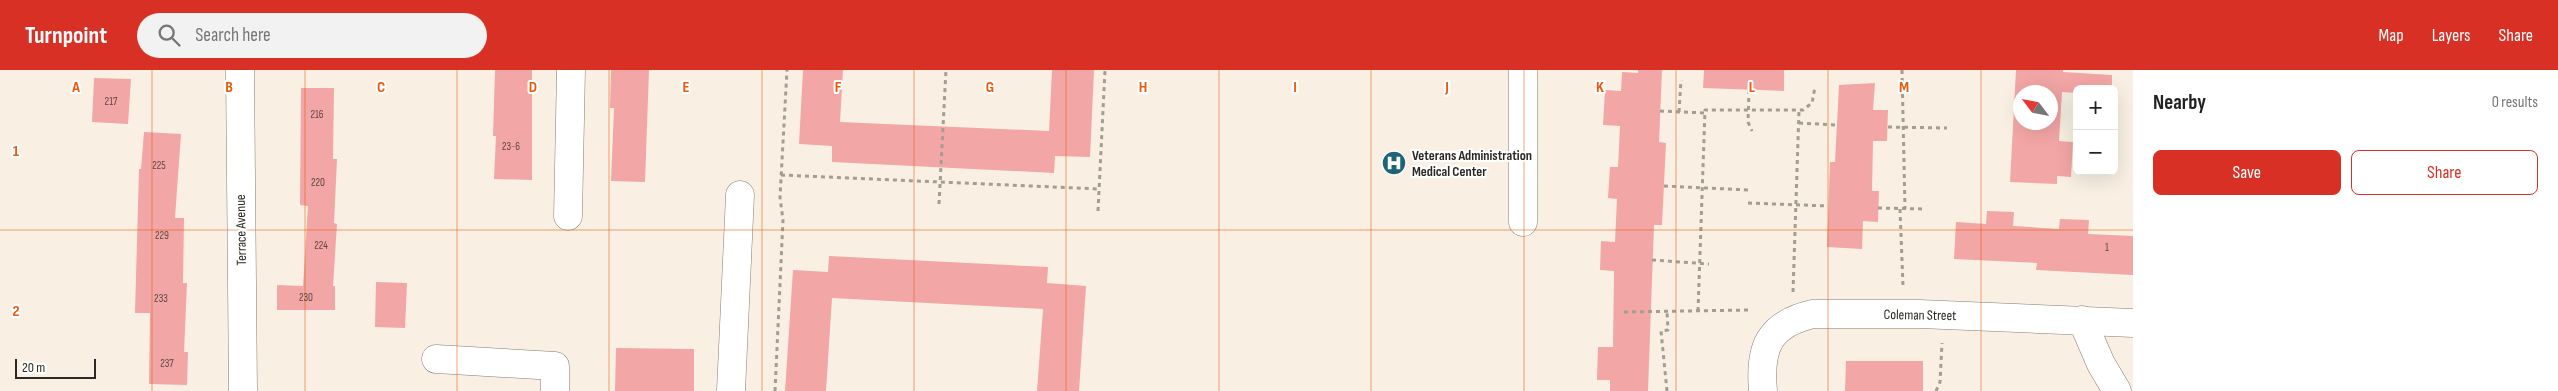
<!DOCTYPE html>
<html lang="en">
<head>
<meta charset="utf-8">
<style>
	body { margin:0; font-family:"Sofia Sans Condensed",sans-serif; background:#f2f2f2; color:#222 }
	.controls { position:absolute; right:15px; top:15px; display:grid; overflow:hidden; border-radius:8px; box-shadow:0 5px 20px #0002 }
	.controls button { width:45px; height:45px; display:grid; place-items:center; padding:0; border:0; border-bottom:1px solid #e0e0e0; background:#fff; color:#222; font:25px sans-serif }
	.compass { position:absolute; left:2013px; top:15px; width:45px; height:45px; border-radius:50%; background:#fff; box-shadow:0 5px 20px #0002; rotate:302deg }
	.scale { position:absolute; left:15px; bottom:12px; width:81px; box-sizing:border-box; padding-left:5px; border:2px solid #2c2924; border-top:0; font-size:14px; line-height:18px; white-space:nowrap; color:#2c2924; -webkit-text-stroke:4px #fff; paint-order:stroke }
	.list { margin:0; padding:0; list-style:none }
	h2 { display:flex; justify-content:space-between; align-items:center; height:65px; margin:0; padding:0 20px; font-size:21px }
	h2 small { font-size:16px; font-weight:400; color:#767676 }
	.actions { display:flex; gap:10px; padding:15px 20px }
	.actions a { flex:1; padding:11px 0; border:1px solid #d93025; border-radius:8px; text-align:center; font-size:18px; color:#d93025 }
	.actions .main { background:#d93025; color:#fff }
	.icon { flex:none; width:28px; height:28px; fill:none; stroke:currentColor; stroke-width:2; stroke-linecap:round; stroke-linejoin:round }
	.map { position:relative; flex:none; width:2133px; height:321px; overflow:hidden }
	header { display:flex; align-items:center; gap:30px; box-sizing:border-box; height:70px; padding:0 25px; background:#d93025; color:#fff }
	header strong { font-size:24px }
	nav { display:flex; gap:28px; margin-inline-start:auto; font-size:18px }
	.search { width:350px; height:45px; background:#f2f2f2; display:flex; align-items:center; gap:12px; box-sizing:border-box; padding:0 18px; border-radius:28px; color:#767676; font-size:19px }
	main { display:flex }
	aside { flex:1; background:#fff }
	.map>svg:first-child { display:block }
</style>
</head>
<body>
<header>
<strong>Turnpoint</strong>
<div class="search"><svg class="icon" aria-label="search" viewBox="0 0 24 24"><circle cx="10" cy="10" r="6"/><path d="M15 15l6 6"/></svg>Search here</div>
<nav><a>Map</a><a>Layers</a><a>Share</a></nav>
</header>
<main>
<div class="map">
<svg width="2133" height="321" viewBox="0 0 2133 321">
	<rect width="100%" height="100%" fill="#f9f0e3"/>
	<!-- building -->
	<g fill="#f2a6a5" fill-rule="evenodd">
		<path d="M 495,0 L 532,0 L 532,110 L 494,109 L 496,66 L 493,66 Z"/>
		<path d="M 611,0 L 649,0 L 645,112 L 611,111 L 614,38 L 610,38 Z"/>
		<path d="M 803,0 L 843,0 L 840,52 L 1049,61 L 1052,0 L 1094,0 L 1090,87 L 1055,86 L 1054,103 L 832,92 L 832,76 L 799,74 Z"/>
		<path d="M 1638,0 L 1662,0 L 1659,72 L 1666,73 L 1662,155 L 1654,155 L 1648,321 L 1610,321 L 1610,310 L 1597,310 L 1598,277 L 1613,277 L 1614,201 L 1600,200 L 1601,171 L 1615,172 L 1617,129 L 1608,128 L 1610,97 L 1618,97 L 1620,56 L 1603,55 L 1605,20 L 1621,21 L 1622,2 L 1638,3 Z"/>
		<path d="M 1704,0 L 1784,0 L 1784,21 L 1703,18 Z"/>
		<path d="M 2016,0 L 2063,0 L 2063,2 L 2112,5 L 2112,19 L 2077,19 L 2077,23 L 2062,22 L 2059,71 L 2073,72 L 2071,107 L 2057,106 L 2057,114 L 2010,112 ZM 2020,22 L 2050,22 L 2050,52 L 2020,52 Z"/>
		<path d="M 94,8 L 131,9 L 128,54 L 92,52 Z"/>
		<path d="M 1875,13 L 1873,40 L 1888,40 L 1887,71 L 1873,71 L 1872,121 L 1879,121 L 1878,152 L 1863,151 L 1862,179 L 1827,177 L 1830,92 L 1835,92 L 1839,15 Z"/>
		<path d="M 301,18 L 334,18 L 333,89 L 337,89 L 334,153 L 337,154 L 333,216 L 335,216 L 335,240 L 277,240 L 277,215 L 303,216 L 308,136 L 300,135 Z"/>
		<path d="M 144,62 L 181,64 L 175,148 L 184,148 L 183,213 L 187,213 L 184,282 L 188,282 L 187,315 L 149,314 L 150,243 L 135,243 L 139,99 L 141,99 Z"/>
		<path d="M 1987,141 L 2014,142 L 2013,156 L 2059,159 L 2060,149 L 2089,150 L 2088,164 L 2133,166 L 2133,205 L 2036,200 L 2037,193 L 1954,189 L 1956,152 L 1986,154 Z"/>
		<path d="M 829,186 L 1048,197 L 1047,213 L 1086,216 L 1079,321 L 1037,321 L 1043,239 L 832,228 L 826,321 L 785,321 L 793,200 L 828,202 Z"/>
		<path d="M 376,212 L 407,213 L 405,258 L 375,257 Z"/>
		<path d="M 616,278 L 694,279 L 694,321 L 615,321 Z"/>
		<path d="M 1846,291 L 1923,291 L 1923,321 L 1845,321 Z"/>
	</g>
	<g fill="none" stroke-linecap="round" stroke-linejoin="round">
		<!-- minor casing -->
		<g stroke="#857d71" stroke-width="29">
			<g id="minor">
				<path d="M 240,0 L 243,321"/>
				<path d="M 568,146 L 571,0"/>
				<path d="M 1523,152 L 1523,0"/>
				<path d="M 2082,250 L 2101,294 L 2117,321"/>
				<path d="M 436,289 L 555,296 L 555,321"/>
				<path d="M 731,321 L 740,125"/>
				<path d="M 1763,321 C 1759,277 1769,254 1813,244 L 1920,244 L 2133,253"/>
			</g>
		</g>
		<!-- path -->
		<g stroke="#a39d93" stroke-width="3" stroke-dasharray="4 4" stroke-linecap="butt">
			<path d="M 1902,0 L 1905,139"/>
			<path d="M 1749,20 L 1748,52 L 1752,61"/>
			<path d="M 1660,41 L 1705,43"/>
			<path d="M 1679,42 L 1681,10"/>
			<path d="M 1799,53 L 1837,55"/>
			<path d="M 1888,57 L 1947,58"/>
			<path d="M 781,105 L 1099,119"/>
			<path d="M 1664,116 L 1749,120"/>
			<path d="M 1748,133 L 1828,136"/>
			<path d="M 939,134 L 946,0"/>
			<path d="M 1878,138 L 1924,139"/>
			<path d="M 1900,139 L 1903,216"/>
			<path d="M 1098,141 L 1105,0"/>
			<path d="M 1652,190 L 1709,194"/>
			<path d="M 1793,222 L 1799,40"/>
			<path d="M 1698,241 L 1705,40 L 1803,40 L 1812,33 L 1815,17"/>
			<path d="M 1624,242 L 1750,240"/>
			<path d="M 775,321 L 783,150 L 780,127 L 787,0"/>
			<path d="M 1667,321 L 1661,261 L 1668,260 L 1667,242"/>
			<path d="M 1936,321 L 1940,312 L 1942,273"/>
		</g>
		<!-- minor -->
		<use href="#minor" stroke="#fff" stroke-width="28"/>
	</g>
	<!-- grid -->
	<path fill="none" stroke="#e8590c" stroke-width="1" stroke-opacity="0.55" d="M 152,0 L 152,321M 305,0 L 305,321M 457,0 L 457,321M 609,0 L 609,321M 762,0 L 762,321M 914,0 L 914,321M 1066,0 L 1066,321M 1219,0 L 1219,321M 1371,0 L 1371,321M 1524,0 L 1524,321M 1676,0 L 1676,321M 1828,0 L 1828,321M 1981,0 L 1981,321M 0,160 L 2133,160"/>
	<!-- icons -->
	<defs>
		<g id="hospital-disc" transform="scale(1.25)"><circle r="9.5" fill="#1d6474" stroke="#fff"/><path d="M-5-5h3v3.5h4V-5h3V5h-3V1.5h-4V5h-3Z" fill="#fff"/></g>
	</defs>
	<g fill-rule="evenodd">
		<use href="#hospital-disc" x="1394" y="93"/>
	</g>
	<g text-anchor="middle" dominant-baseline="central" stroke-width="4" stroke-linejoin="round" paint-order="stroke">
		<!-- number labels -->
		<g font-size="11" fill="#5e4844">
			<text x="111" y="31">217</text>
			<text x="317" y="44">216</text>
			<text x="511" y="76">23-6</text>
			<text x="159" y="95">225</text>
			<text x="318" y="112">220</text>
			<text x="162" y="165">229</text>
			<text x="321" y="175">224</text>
			<text x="2107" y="177">1</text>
			<text x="306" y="227">230</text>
			<text x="161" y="228">233</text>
			<text x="167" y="293">237</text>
		</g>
		<!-- poi labels -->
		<g font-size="14" font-weight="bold" fill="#2c2924" stroke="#fff" text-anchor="start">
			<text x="1412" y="85">Veterans Administration<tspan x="1412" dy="16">Medical Center</tspan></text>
		</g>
		<!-- street labels -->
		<g font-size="14" fill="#2c2924" stroke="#fff">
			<text transform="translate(241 160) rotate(-91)">Terrace Avenue</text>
			<text transform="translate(1920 245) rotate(1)">Coleman Street</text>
		</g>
	</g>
	<g font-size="16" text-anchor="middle" font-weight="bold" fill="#e8590c" stroke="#fff" stroke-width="4" stroke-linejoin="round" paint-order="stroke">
		<text x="76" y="22">A</text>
		<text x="229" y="22">B</text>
		<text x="381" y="22">C</text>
		<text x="533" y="22">D</text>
		<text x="686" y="22">E</text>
		<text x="838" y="22">F</text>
		<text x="990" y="22">G</text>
		<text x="1143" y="22">H</text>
		<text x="1295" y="22">I</text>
		<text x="1447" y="22">J</text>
		<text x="1600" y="22">K</text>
		<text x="1752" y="22">L</text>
		<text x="1904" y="22">M</text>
		<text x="16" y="86">1</text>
		<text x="16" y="246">2</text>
	</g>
</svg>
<div class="controls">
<button>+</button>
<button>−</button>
</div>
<svg class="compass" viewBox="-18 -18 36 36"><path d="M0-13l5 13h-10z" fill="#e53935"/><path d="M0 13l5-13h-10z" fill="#767676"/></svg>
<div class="scale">20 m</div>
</div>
<aside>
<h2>Nearby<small>0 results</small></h2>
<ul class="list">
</ul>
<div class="actions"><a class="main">Save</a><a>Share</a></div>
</aside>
</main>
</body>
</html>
